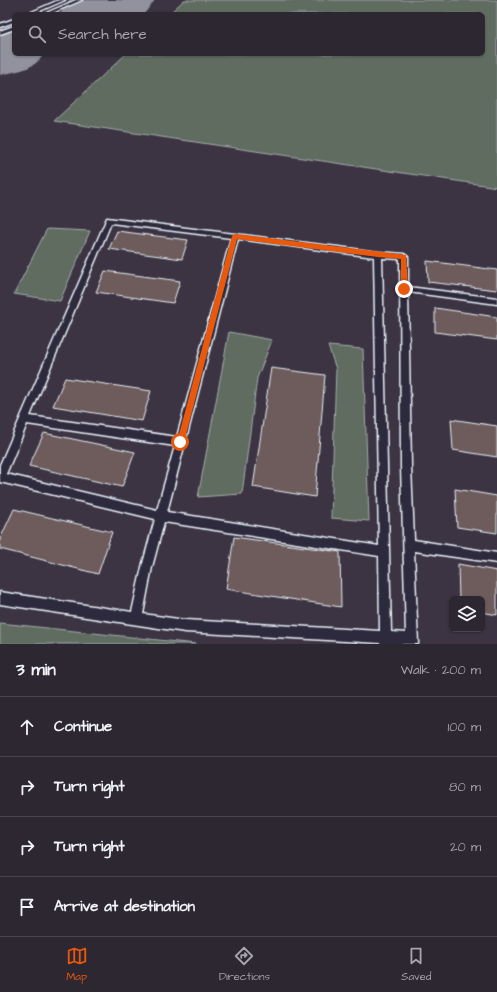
<!DOCTYPE html>
<html lang="en">
<head>
<meta charset="utf-8">
<style>
	body { margin:0; font-family:"Architects Daughter",sans-serif; background:#352f3a; color:#f1f3f6 }
	.controls { position:absolute; right:12px; bottom:12px; display:grid; overflow:hidden; border-radius:6px; box-shadow:0 1px 3px #0004 }
	.controls button { width:36px; height:36px; display:grid; place-items:center; padding:0; border:0; border-bottom:1px solid #48444d; background:#2d2732; color:#f1f3f6; font:20px sans-serif }
	.stop { position:absolute; width:12px; height:12px; margin:-9px; border:3px solid #ea580c; border-radius:50%; background:#fff }
	.stop.end { background:#ea580c; border-color:#fff; box-shadow:0 1px 4px #0008 }
	.list { margin:0; padding:0; list-style:none }
	h2 { display:flex; justify-content:space-between; align-items:center; height:52px; margin:0; padding:0 16px; font-size:17px }
	h2 small { font-size:13px; font-weight:400; color:#a7a5ac }
	.list li { display:grid; grid-template-columns:26px 1fr auto; gap:12px; align-items:center; box-sizing:border-box; height:60px; padding:0 16px; border-top:1px solid #48444d }
	.list b { display:block; font-size:15px; white-space:nowrap }
	.list em { font-size:13px; font-style:normal; color:#a7a5ac }
	.icon { flex:none; width:22px; height:22px; fill:none; stroke:currentColor; stroke-width:2; stroke-linecap:round; stroke-linejoin:round }
	.map { position:relative; flex:none; width:497px; height:644px; overflow:hidden }
	.search { position:absolute; background:#2d2732; box-shadow:0 1px 3px #0004; left:12px; right:12px; top:12px; height:44px; display:flex; align-items:center; gap:10px; box-sizing:border-box; padding:0 14px; border-radius:6px; color:#a7a5ac; font-size:15px }
	.sheet { height:292px; background:#2d2732 }
	nav { display:flex; justify-content:space-around; align-items:center; box-sizing:border-box; height:56px; border-top:1px solid #48444d; background:#2d2732; font-size:11px; color:#a7a5ac }
	nav a { display:grid; justify-items:center; gap:2px }
	nav .on { color:#ea580c }
	.map>svg:first-child { display:block }
</style>
</head>
<body>
<div class="map">
<svg width="497" height="644" viewBox="0 0 497 644">
	<rect width="100%" height="100%" fill="#3c3443"/>
	<filter id="ink" filterUnits="userSpaceOnUse"><feTurbulence type="fractalNoise" baseFrequency=".025" numOctaves="2"/><feDisplacementMap in="SourceGraphic" scale="8" xChannelSelector="R" yChannelSelector="G"/><feConvolveMatrix kernelMatrix="1 2 1 2 8 2 1 2 1" color-interpolation-filters="sRGB"/></filter>
	<g filter="url(#ink)">
		<!-- green -->
		<g fill="#606c61" stroke="#a4aeac">
			<path d="M 184,0 L 497,0 L 497,187 L 54,121 L 126,54 L 483,54 L 483,14 L 169,14 Z"/>
			<path d="M 47,229 L 90,231 L 60,301 L 14,294 Z"/>
			<path d="M 229,332 L 272,340 L 257,378 L 242,494 L 198,497 Z"/>
			<path d="M 328,346 L 363,349 L 369,521 L 331,518 L 336,369 Z"/>
			<path d="M 0,623 L 196,644 L 0,644 Z"/>
		</g>
		<g fill="none" stroke-linecap="round" stroke-linejoin="round">
			<!-- runway -->
			<g fill="#92929e" fill-rule="evenodd">
				<path d="M 69,0 L 155,0 L 144,14 L 60,14 Z"/>
				<path d="M 14,27 L 14,54 L 44,54 C 34,70 17,71 0,75 L 0,31 Z"/>
			</g>
		</g>
		<!-- building -->
		<g fill="#6e5c5b" stroke="#e8f1f8">
			<path d="M 117,231 L 188,240 L 182,259 L 109,249 Z"/>
			<path d="M 427,261 L 497,270 L 497,290 L 428,282 Z"/>
			<path d="M 105,271 L 180,281 L 173,303 L 96,292 Z"/>
			<path d="M 435,308 L 497,317 L 497,340 L 435,332 Z"/>
			<path d="M 271,368 L 325,375 L 315,497 L 253,487 Z"/>
			<path d="M 65,378 L 151,391 L 142,421 L 53,406 Z"/>
			<path d="M 451,419 L 497,426 L 497,457 L 453,450 Z"/>
			<path d="M 44,433 L 135,452 L 122,487 L 29,466 Z"/>
			<path d="M 455,489 L 497,496 L 497,533 L 457,527 Z"/>
			<path d="M 14,509 L 112,532 L 98,574 L 0,549 L 0,539 Z"/>
			<path d="M 234,537 L 340,552 L 341,607 L 226,589 Z"/>
			<path d="M 458,564 L 497,571 L 497,615 L 482,612 L 482,599 L 459,599 Z"/>
		</g>
		<g fill="none" stroke-linecap="round" stroke-linejoin="round">
			<!-- service casing -->
			<g stroke="#e8f1f8" stroke-width="3">
				<g id="service">
					<path d="M 59,0 L 65,0 L 33,14 L 27,14 Z"/>
					<path d="M 76,0 L 82,0 L 50,14 L 44,14 Z"/>
					<path d="M 14,19 L 14,22 L 0,27 L 0,24 Z"/>
					<path d="M 14,26 L 14,29 L 0,34 L 0,31 Z"/>
					<path d="M 107,218 L 378,252 L 404,254 L 408,257 L 408,287 L 497,298 L 497,304 L 408,292 L 411,466 L 414,540 L 497,553 L 497,563 L 414,551 L 418,644 L 380,644 L 380,643 L 185,632 L 0,604 L 0,592 L 132,612 L 142,567 L 155,519 L 0,482 L 0,465 ZM 111,223 L 231,238 L 177,437 L 30,416 ZM 238,239 L 374,257 L 379,546 L 167,512 ZM 382,258 L 400,259 L 401,466 L 406,633 L 391,632 ZM 27,424 L 175,446 L 157,510 L 6,474 ZM 164,522 L 379,556 L 380,631 L 185,620 L 143,614 L 152,567 Z"/>
				</g>
			</g>
			<!-- service -->
			<use href="#service" fill="#2f2a3d" fill-rule="evenodd"/>
		</g>
	</g>
	<!-- route -->
	<path fill="#ea580c" d="M 235,234 L 406,255 L 408,289 L 404,292 L 401,289 L 401,259 L 378,257 L 237,239 L 184,442 L 180,446 L 177,442 L 232,236 Z"/>
</svg>
<div class="controls">
<button><svg class="icon" aria-label="layers" viewBox="0 0 24 24"><path d="M12 4l9 5-9 5-9-5zM3 14l9 5 9-5"/></svg></button>
</div>
<div class="stop" style="left:180px;top:442px"></div>
<div class="stop end" style="left:404px;top:289px"></div>
<div class="search"><svg class="icon" aria-label="search" viewBox="0 0 24 24"><circle cx="10" cy="10" r="6"/><path d="M15 15l6 6"/></svg>Search here</div>
</div>
<section class="sheet">
<h2>3 min<small>Walk · 200 m</small></h2>
<ul class="list">
<li><svg class="icon" aria-label="ahead" viewBox="0 0 24 24"><path d="M12 20V5M6 11l6-6 6 6"/></svg><div><b>Continue</b></div><em>100 m</em></li>
<li><svg class="icon" aria-label="right" viewBox="0 0 24 24"><path d="M7 20v-9h11M14 6l5 5-5 5"/></svg><div><b>Turn right</b></div><em>80 m</em></li>
<li><svg class="icon" aria-label="right" viewBox="0 0 24 24"><path d="M7 20v-9h11M14 6l5 5-5 5"/></svg><div><b>Turn right</b></div><em>20 m</em></li>
<li><svg class="icon" aria-label="arrive" viewBox="0 0 24 24"><path d="M6 21V4h12l-3 4 3 4H6"/></svg><div><b>Arrive at destination</b></div></li>
</ul>
</section>
<nav>
<a class="on"><svg class="icon" aria-label="map" viewBox="0 0 24 24"><path d="M3 6l6-2 6 2 6-2v14l-6 2-6-2-6 2zM9 4v14M15 6v14"/></svg>Map</a>
<a><svg class="icon" aria-label="directions" viewBox="0 0 24 24"><path d="M12 3l9 9-9 9-9-9zM9 14v-3h6M13 9l2 2-2 2"/></svg>Directions</a>
<a><svg class="icon" aria-label="saved" viewBox="0 0 24 24"><path d="M7 4h10v16l-5-4-5 4z"/></svg>Saved</a>
</nav>
</body>
</html>
